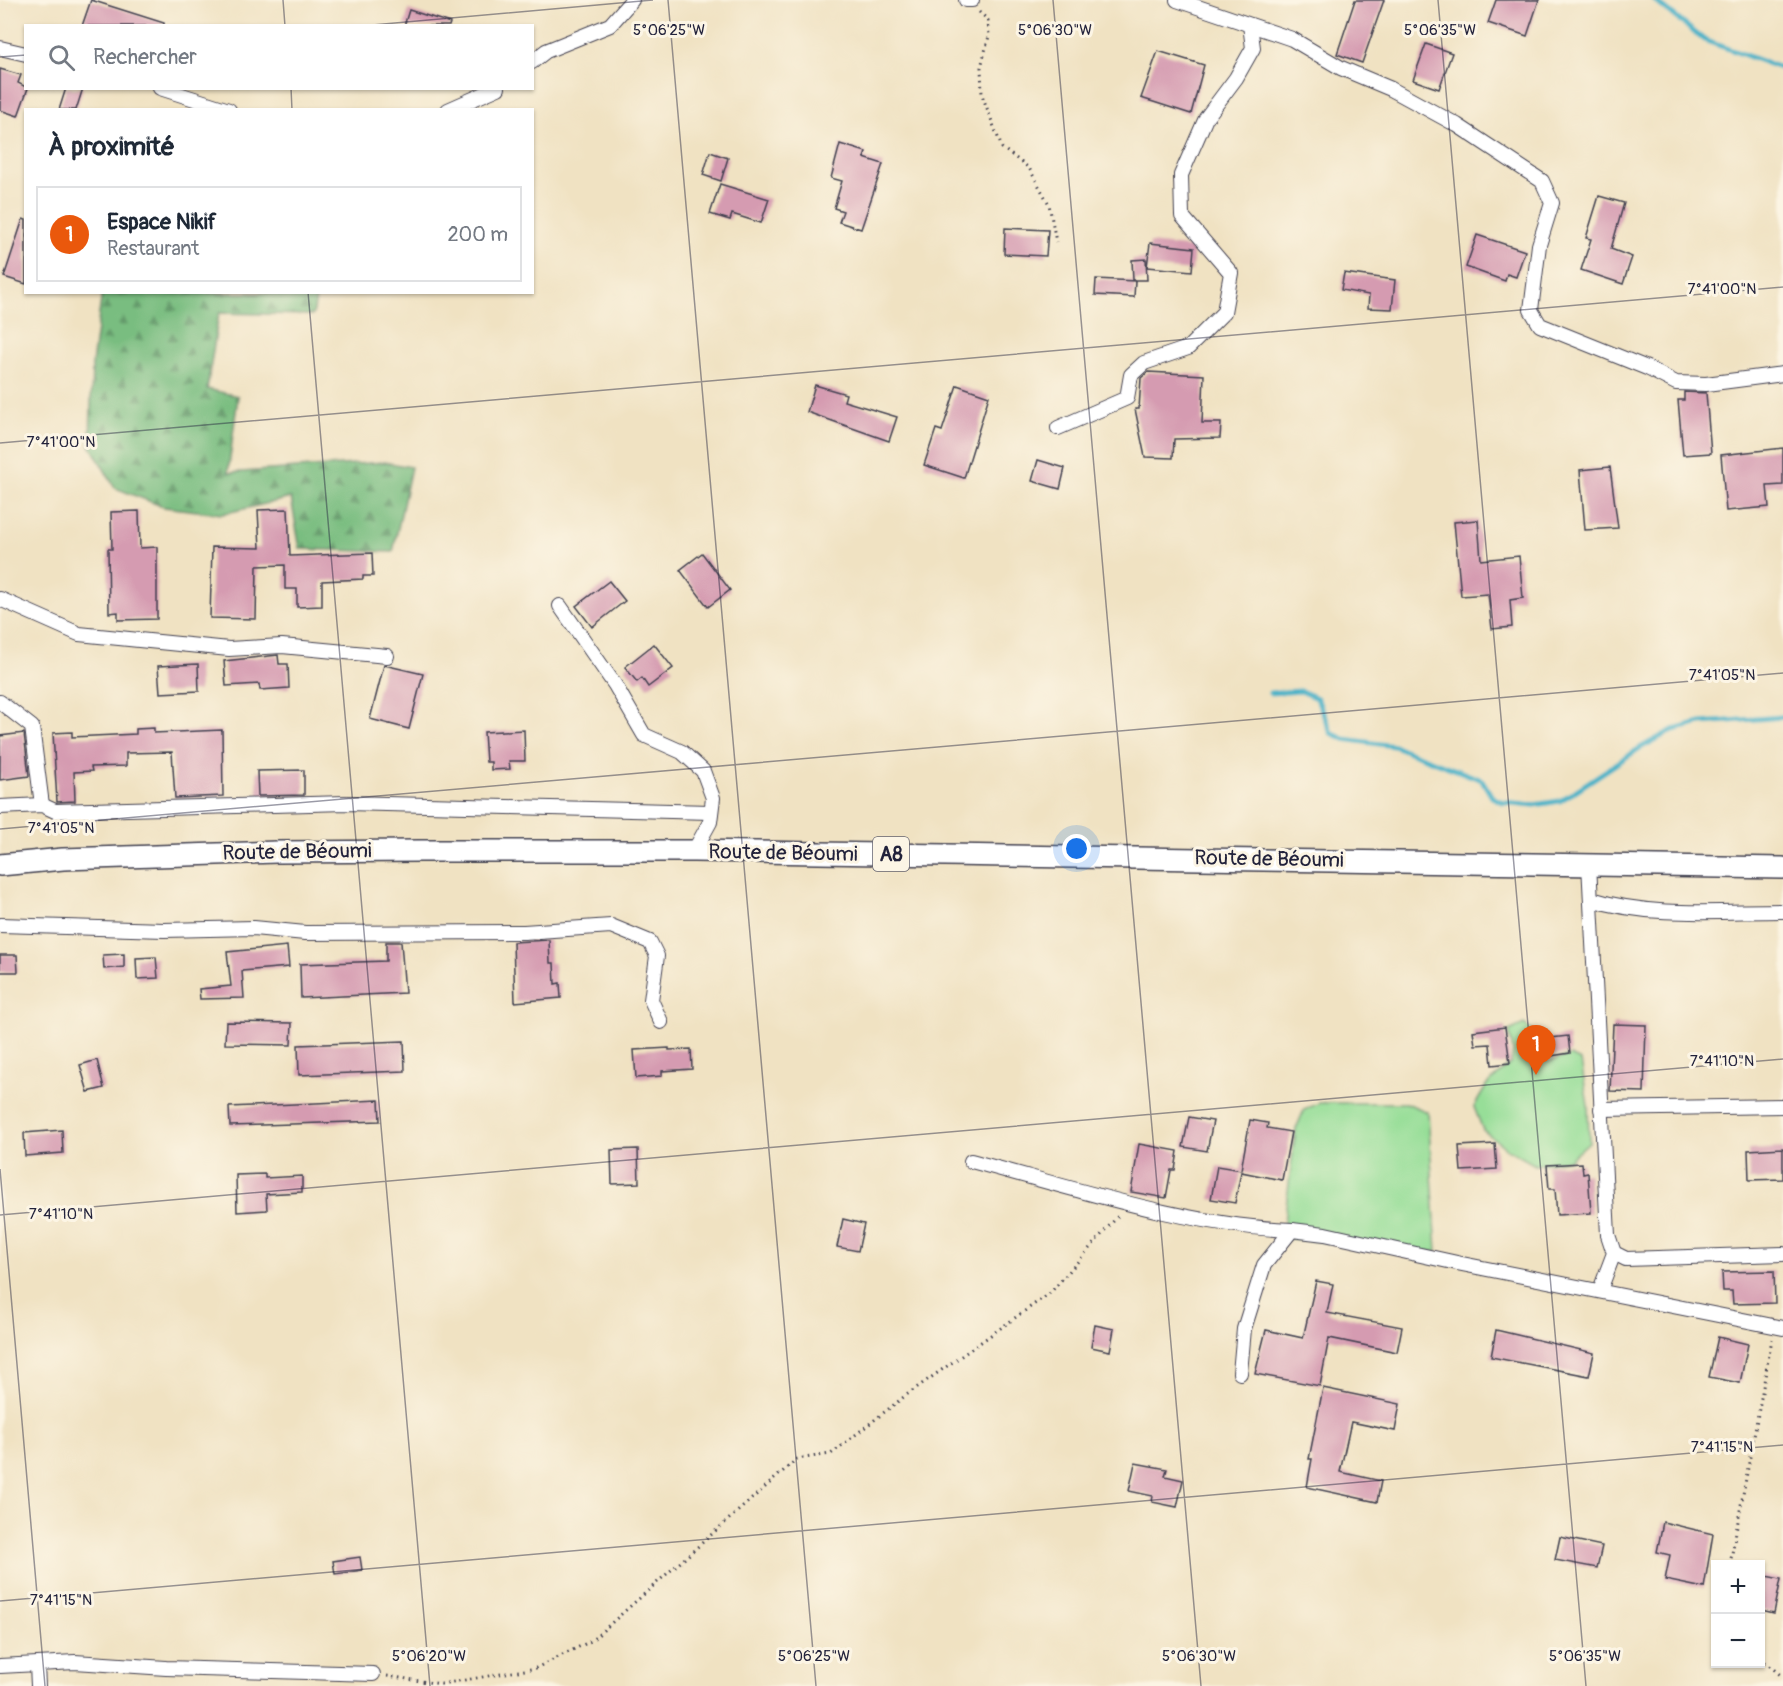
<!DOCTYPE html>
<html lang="fr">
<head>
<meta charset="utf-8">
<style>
	body { margin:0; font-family:Pangolin,sans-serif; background:#f2f2f3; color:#1f2937 }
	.controls { position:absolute; right:18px; bottom:18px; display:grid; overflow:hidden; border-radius:0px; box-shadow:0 2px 4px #0004 }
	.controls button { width:54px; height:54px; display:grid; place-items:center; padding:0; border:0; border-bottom:2px solid #e0e1e3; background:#fff; color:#1f2937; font:30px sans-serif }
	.you { position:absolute; left:1077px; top:849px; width:21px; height:21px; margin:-15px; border:4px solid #fff; border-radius:50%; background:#1a73e8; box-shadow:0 0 0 9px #1a73e833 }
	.badge { display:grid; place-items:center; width:39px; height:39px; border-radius:50%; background:#ea580c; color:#fff; font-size:20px; font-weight:700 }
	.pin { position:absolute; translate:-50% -50px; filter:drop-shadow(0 2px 3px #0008) }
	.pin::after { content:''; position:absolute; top:32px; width:21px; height:18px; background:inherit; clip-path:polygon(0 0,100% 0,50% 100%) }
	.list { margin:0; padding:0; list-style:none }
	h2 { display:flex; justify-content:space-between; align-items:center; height:78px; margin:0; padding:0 24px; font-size:26px }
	h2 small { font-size:20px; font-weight:400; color:#747a83 }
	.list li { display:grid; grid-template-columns:39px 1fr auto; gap:18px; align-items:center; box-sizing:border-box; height:96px; margin:0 12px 12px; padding:0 12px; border:2px solid #e0e1e3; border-radius:0px }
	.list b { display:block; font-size:22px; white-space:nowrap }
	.list p { margin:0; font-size:20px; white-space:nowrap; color:#747a83 }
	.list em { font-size:20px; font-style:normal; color:#747a83 }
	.icon { flex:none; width:33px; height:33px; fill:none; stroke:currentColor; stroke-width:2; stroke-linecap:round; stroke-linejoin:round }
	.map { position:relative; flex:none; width:1783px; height:1686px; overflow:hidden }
	.search { position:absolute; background:#fff; box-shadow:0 2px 4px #0004; left:24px; top:24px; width:510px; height:66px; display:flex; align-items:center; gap:15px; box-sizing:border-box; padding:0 21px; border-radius:0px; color:#747a83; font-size:22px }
	.panel { position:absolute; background:#fff; box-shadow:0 2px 4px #0004; left:24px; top:108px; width:510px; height:186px; border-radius:0px }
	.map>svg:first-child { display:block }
</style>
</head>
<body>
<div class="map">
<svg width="1783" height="1686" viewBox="0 0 1783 1686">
	<defs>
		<pattern id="forest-firs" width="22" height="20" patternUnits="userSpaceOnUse" patternTransform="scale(1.5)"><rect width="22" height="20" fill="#79bd80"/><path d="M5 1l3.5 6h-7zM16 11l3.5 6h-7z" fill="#63996a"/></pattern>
	</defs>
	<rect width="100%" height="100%" fill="#fcf5e5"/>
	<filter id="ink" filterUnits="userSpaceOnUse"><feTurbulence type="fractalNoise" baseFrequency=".0167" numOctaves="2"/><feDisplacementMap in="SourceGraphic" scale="12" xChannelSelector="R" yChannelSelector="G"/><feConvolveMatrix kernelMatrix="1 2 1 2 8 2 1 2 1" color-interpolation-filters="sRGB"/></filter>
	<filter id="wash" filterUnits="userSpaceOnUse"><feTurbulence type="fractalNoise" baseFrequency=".008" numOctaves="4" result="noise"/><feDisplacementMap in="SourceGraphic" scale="24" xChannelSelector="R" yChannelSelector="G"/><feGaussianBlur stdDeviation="1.35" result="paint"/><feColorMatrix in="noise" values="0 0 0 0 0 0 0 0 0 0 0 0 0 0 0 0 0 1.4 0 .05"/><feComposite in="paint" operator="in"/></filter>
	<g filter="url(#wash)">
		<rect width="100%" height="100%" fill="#f0e2c2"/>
		<!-- green -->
		<g fill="#97de98" stroke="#5c806a" stroke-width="1.5">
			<path d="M 1524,1024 L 1536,1033 L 1541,1054 L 1548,1062 L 1570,1056 L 1581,1061 L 1588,1106 L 1589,1142 L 1570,1159 L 1535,1165 L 1507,1149 L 1483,1130 L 1474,1107 L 1487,1085 L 1511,1063 L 1513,1051 L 1509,1031 Z"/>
			<path d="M 1319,1103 L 1406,1103 L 1428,1112 L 1437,1252 L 1282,1238 L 1296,1129 L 1304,1110 Z"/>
		</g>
		<!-- forest -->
		<path fill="url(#forest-firs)" stroke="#4e705e" stroke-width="1.5" d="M 102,293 L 317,293 L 313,315 L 219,313 L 207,389 L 238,396 L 228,473 L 385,462 L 411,467 L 393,552 L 300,549 L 291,498 L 222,514 L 164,507 L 115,488 L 90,445 L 92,364 Z"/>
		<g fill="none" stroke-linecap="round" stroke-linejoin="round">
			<!-- stream -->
			<g stroke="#4ab2c8" stroke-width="5">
				<path d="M 1654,0 L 1704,40 L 1783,69"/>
				<path d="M 1270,693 L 1301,691 L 1317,698 L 1331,733 L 1344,739 L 1394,746 L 1482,780 L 1492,797 L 1503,802 L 1534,805 L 1560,801 L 1640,748 L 1673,730 L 1701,723 L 1783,717"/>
			</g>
		</g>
		<g id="blocks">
			<!-- building -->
			<g fill="#d59bb1">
				<path d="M 91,0 L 164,23 L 164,26 L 82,26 Z"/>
				<path d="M 1355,0 L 1384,0 L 1362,63 L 1337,54 Z"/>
				<path d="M 1496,0 L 1539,0 L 1527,36 L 1488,23 Z"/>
				<path d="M 409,10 L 450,23 L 449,26 L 404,26 Z"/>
				<path d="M 1426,44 L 1452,53 L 1439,89 L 1413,80 Z"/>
				<path d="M 1158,51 L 1204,65 L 1191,114 L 1141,98 Z"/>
				<path d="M 0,69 L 21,75 L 18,83 L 28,88 L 18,116 L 0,110 Z"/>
				<path d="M 66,88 L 83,88 L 76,110 L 59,110 Z"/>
				<path d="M 840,144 L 866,152 L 864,158 L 883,164 L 861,229 L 839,222 L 843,211 L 834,208 L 842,181 L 831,178 Z"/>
				<path d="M 710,152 L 728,158 L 721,181 L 703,175 Z"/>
				<path d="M 720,184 L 769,199 L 761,223 L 732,214 L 730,220 L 710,214 Z"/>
				<path d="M 1599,196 L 1624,203 L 1611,249 L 1632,257 L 1623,284 L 1581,270 L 1591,239 L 1586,238 Z"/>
				<path d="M 23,219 L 26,220 L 26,284 L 4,277 Z"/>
				<path d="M 1005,228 L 1048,230 L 1046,256 L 1004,254 Z"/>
				<path d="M 1477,235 L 1525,251 L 1516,277 L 1507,274 L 1505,281 L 1466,267 Z"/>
				<path d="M 1150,243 L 1194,248 L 1192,271 L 1147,267 Z"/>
				<path d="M 1146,259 L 1147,280 L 1133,280 L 1132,260 Z"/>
				<path d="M 1344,273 L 1395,280 L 1392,309 L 1368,308 L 1369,295 L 1341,290 Z"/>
				<path d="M 1096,279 L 1135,281 L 1134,297 L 1095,295 Z"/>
				<path d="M 1148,372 L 1204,375 L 1202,423 L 1221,423 L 1220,438 L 1174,439 L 1173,458 L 1145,457 L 1135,409 L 1139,409 L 1141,378 Z"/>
				<path d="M 815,385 L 846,394 L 844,401 L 897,417 L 889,441 L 807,412 Z"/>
				<path d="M 957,385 L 989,396 L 964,478 L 924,465 L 936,429 L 942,431 Z"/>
				<path d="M 1684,392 L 1706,393 L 1711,453 L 1683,455 L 1678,400 L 1684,400 Z"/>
				<path d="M 1783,448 L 1783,485 L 1767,486 L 1769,507 L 1726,511 L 1721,455 Z"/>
				<path d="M 1038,460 L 1065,468 L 1060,489 L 1032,481 Z"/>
				<path d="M 1610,467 L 1618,528 L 1585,530 L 1580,470 Z"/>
				<path d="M 288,509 L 290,556 L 372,553 L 373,576 L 363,576 L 363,579 L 322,581 L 322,606 L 297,607 L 297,589 L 285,589 L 285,565 L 257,566 L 256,619 L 210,618 L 212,547 L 260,548 L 258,510 Z"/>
				<path d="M 139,511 L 140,548 L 157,547 L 157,619 L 118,620 L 118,612 L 109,613 L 108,549 L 112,549 L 111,512 Z"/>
				<path d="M 1478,520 L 1481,560 L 1519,556 L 1523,598 L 1510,600 L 1512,627 L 1492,629 L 1488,594 L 1461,596 L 1454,522 Z"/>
				<path d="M 702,553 L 730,590 L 708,607 L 680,570 Z"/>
				<path d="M 609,581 L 625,601 L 592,627 L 576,606 Z"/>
				<path d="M 654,644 L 673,668 L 648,687 L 642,678 L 637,682 L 625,667 Z"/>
				<path d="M 278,655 L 279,664 L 288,664 L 289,688 L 260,690 L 259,684 L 226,686 L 224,661 Z"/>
				<path d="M 198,664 L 199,691 L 160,693 L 158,666 Z"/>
				<path d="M 384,665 L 423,674 L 409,729 L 370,719 Z"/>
				<path d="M 154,728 L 154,733 L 222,730 L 223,796 L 175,798 L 172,752 L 126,753 L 126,766 L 91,767 L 92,771 L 74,772 L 75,801 L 57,802 L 53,733 L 72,732 L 72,737 L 136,734 L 136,729 Z"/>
				<path d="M 524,730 L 525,761 L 509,761 L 510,769 L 491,770 L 491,762 L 486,762 L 484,732 Z"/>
				<path d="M 24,733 L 29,776 L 0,780 L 0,736 Z"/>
				<path d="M 304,770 L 304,795 L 258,796 L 257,771 Z"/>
				<path d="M 549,940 L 550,963 L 554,963 L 555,984 L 560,983 L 561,998 L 515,1002 L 513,942 Z"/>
				<path d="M 386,942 L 401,942 L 405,993 L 301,998 L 300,964 L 386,961 Z"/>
				<path d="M 287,946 L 289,967 L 242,971 L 244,998 L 200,999 L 199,989 L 231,986 L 227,952 Z"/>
				<path d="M 124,954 L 124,967 L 104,969 L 103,955 Z"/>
				<path d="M 0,955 L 17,955 L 18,972 L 0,972 Z"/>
				<path d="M 156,957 L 158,978 L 137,979 L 136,958 Z"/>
				<path d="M 226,1022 L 292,1023 L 291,1045 L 225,1044 Z"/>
				<path d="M 1613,1024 L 1646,1025 L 1644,1092 L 1610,1091 Z"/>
				<path d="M 1505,1027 L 1510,1063 L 1492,1065 L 1490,1044 L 1475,1045 L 1473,1031 Z"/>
				<path d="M 1568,1036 L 1570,1053 L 1545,1057 L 1542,1039 Z"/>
				<path d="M 404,1041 L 405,1071 L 299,1075 L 298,1045 Z"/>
				<path d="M 669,1048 L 669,1050 L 691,1049 L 692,1069 L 662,1071 L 662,1076 L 636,1078 L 634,1050 Z"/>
				<path d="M 97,1060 L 104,1088 L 88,1092 L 80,1065 Z"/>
				<path d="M 379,1100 L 380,1121 L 230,1126 L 229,1107 Z"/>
				<path d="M 1189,1117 L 1213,1121 L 1207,1151 L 1183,1147 Z"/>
				<path d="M 1250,1120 L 1268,1123 L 1267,1128 L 1291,1132 L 1282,1180 L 1241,1172 L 1235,1203 L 1211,1199 L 1217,1166 L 1241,1170 Z"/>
				<path d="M 62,1130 L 63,1153 L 25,1156 L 24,1133 Z"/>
				<path d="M 1139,1144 L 1178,1151 L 1175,1170 L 1171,1170 L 1166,1198 L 1131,1192 Z"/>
				<path d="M 1495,1144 L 1497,1169 L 1461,1171 L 1459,1146 Z"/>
				<path d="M 1783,1148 L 1783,1179 L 1749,1180 L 1748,1150 Z"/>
				<path d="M 638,1149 L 639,1183 L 612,1184 L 611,1150 Z"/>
				<path d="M 1582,1163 L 1583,1174 L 1588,1173 L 1591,1213 L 1557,1215 L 1555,1189 L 1549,1189 L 1547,1165 Z"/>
				<path d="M 265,1174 L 265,1178 L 302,1176 L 302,1192 L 266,1194 L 267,1210 L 237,1212 L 236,1175 Z"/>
				<path d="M 843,1219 L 864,1224 L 858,1251 L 837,1247 Z"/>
				<path d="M 1774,1271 L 1775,1303 L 1733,1304 L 1732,1291 L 1723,1291 L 1722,1272 Z"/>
				<path d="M 1316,1281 L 1333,1284 L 1327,1313 L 1402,1327 L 1397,1352 L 1329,1338 L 1320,1386 L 1255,1374 L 1266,1330 L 1303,1338 Z"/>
				<path d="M 1095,1325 L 1114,1329 L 1110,1351 L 1091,1347 Z"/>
				<path d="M 1496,1330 L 1594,1353 L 1589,1376 L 1491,1357 Z"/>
				<path d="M 1718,1337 L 1748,1344 L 1740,1383 L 1709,1377 Z"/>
				<path d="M 1323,1388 L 1400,1404 L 1395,1431 L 1351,1422 L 1340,1472 L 1381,1481 L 1377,1502 L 1307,1487 L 1312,1459 L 1309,1459 Z"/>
				<path d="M 1135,1463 L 1167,1469 L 1165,1476 L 1183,1480 L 1177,1507 L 1152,1502 L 1153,1496 L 1129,1491 Z"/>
				<path d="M 1663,1522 L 1713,1534 L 1704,1588 L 1665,1580 L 1670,1555 L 1657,1552 Z"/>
				<path d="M 1560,1537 L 1602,1546 L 1597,1568 L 1555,1560 Z"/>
				<path d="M 360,1557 L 362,1570 L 335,1574 L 333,1561 Z"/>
				<path d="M 1761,1575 L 1781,1579 L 1774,1613 L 1761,1610 Z"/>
			</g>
		</g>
	</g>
	<g filter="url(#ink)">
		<use href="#blocks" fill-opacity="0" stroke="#413f4f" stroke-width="1.5"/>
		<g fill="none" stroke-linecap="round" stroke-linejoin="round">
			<!-- minor casing -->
			<g stroke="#413f4f" stroke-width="16">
				<g id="minor">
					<path d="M 966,0 L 972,0"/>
					<path d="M 1177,0 L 1292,39 L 1341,68 L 1391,89 L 1457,125 L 1542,181 L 1552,203 L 1539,245 L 1531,310 L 1540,325 L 1647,368 L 1676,383 L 1706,384 L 1783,374"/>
					<path d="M 0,48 L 26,54"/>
					<path d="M 532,62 L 546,51 L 610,25 L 632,0"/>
					<path d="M 160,88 L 229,110"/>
					<path d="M 448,110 L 498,88"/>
					<path d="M 1058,428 L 1127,398 L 1131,375 L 1144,363 L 1188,348 L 1224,312 L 1231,273 L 1182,216 L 1181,175 L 1206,118 L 1236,78 L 1253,48 L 1250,25"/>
					<path d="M 0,599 L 79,634 L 229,649 L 282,646 L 387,656"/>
					<path d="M 560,606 L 615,685 L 644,735 L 682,752 L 703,771 L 713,798 L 710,822 L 694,851"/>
					<path d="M 0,702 L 32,727 L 42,805"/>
					<path d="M 0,807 L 42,805 L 55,811 L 346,803 L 711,812"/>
					<path d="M 1589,864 L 1608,1235 L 1614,1253 L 1600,1290"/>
					<path d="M 1591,899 C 1651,918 1720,911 1783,911"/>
					<path d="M 0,925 L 164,930 L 254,928 L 305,933 L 524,932 L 611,926 L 650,942 L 657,956 L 651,1000 L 661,1022"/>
					<path d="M 1601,1109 L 1783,1106"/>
					<path d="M 971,1161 C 1074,1188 1186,1226 1292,1230"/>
					<path d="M 1614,1253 L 1626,1259 L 1783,1254"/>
					<path d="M 1240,1373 L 1244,1329 L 1264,1265 L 1292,1230 L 1325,1234 L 1457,1263 L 1783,1328"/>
					<path d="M 37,1665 L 38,1686"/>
					<path d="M 0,1666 L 75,1662 L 166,1668 L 373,1674"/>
				</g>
			</g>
			<!-- primary casing -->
			<g stroke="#413f4f" stroke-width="24">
				<path id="primary" d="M 0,865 L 63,859 L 277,852 L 422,851 L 694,851 L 1783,868"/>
			</g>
			<!-- path -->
			<g stroke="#413f4f" stroke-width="3" stroke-dasharray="1.5 4.5" stroke-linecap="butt">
				<path d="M 979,12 L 988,20 L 989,36 L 981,67 L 982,95 L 1002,148 L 1029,168 L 1049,204 L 1056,242"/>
				<path d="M 1730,1564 L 1772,1339"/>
				<path d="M 1760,1658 L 1783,1677"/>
				<path d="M 387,1676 L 441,1684 L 536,1668 L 591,1641 L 797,1459 L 831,1454 L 905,1396 L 1050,1293 L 1118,1216"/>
			</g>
			<!-- minor -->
			<use href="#minor" stroke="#fff" stroke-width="14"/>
			<!-- primary -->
			<use href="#primary" stroke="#fff" stroke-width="21"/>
		</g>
	</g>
	<!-- ticks -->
	<path fill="none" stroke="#22223b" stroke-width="1.5" stroke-opacity="0.45" d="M 283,0 L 285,26M 668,0 L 816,1686M 1053,0 L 1201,1686M 1438,0 L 1586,1686M 361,26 L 653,0M 0,57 L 26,55M 291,88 L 292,110M 308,292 L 430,1686M 0,443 L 1783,287M 0,829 L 1783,673M 0,1169 L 45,1686M 0,1215 L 1783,1059M 0,1601 L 1783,1445"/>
	<g text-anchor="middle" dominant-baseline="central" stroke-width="6" stroke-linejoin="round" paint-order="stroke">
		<!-- shield labels -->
		<rect fill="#fcf5e5" stroke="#63616e" stroke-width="1.5" x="873" y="837" width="36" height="34" rx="4.5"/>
		<g font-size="20" font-weight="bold" fill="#22223b">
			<text x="891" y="854">A8</text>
		</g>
		<!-- street labels -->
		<g font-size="21" fill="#22223b" stroke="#fcf5e5">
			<text transform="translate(297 852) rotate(-1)">Route de Béoumi</text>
			<text transform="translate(783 853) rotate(1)">Route de Béoumi</text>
			<text transform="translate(1269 859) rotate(1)">Route de Béoumi</text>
		</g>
	</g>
	<g font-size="15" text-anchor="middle" fill="#22223b" stroke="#fcf5e5" stroke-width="6" stroke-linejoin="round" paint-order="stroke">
		<text x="669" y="35">5°06'25"W</text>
		<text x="1055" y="35">5°06'30"W</text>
		<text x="1440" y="35">5°06'35"W</text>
		<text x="1722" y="294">7°41'00"N</text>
		<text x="61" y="447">7°41'00"N</text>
		<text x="1722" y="680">7°41'05"N</text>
		<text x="61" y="833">7°41'05"N</text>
		<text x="1722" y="1066">7°41'10"N</text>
		<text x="61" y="1219">7°41'10"N</text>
		<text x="1722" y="1452">7°41'15"N</text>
		<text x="61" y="1605">7°41'15"N</text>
		<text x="429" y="1661">5°06'20"W</text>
		<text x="814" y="1661">5°06'25"W</text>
		<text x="1199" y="1661">5°06'30"W</text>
		<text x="1585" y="1661">5°06'35"W</text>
	</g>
</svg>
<div class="controls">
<button>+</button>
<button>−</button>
</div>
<div class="you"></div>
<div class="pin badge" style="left:1536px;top:1075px">1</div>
<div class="search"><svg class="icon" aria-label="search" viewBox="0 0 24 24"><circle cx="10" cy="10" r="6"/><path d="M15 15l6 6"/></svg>Rechercher</div>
<section class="panel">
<h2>À proximité<small></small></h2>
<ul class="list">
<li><span class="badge">1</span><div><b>Espace Nikif</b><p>Restaurant</p></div><em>200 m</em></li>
</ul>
</section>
</div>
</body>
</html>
